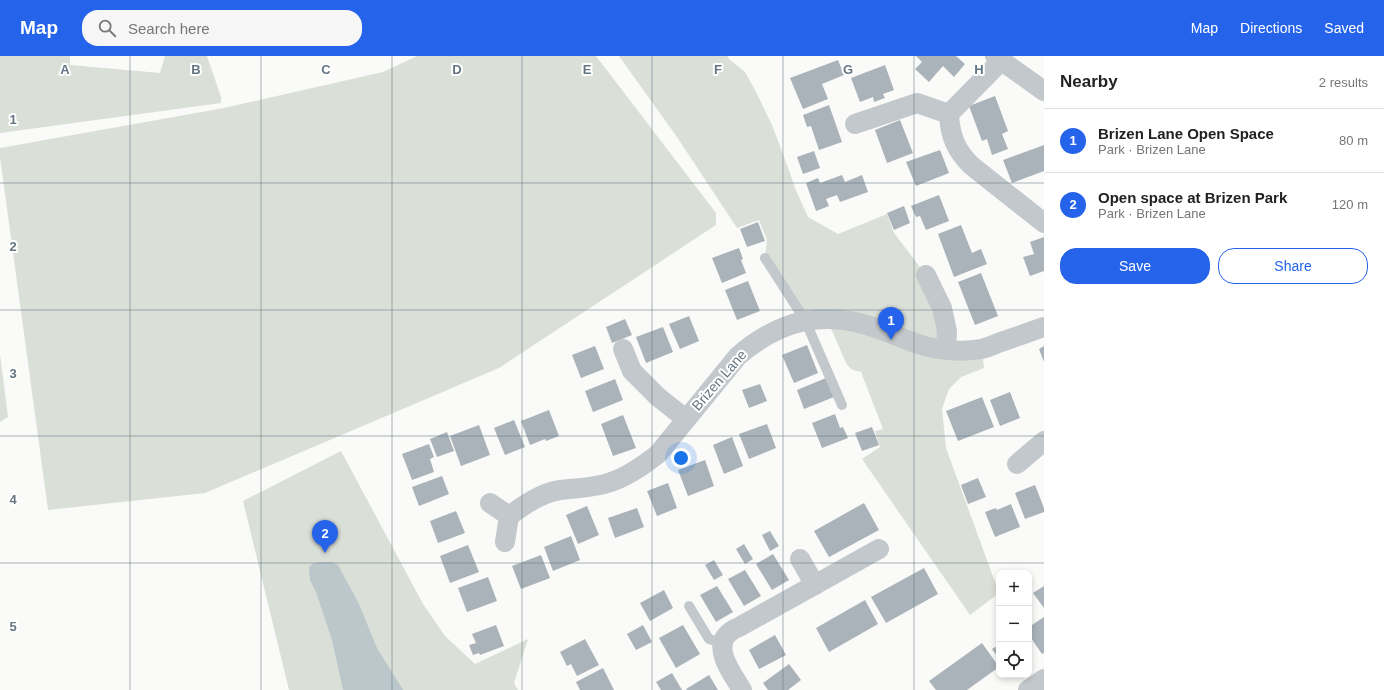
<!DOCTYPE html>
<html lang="en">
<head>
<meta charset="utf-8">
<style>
	body { margin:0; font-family:Arial,sans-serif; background:#f6f6f6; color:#222 }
	.controls { position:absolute; right:12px; bottom:12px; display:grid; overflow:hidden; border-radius:8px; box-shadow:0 2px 6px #0003 }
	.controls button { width:36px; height:36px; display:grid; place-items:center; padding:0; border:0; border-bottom:1px solid #e0e0e0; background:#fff; color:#222; font:20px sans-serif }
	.you { position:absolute; left:681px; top:402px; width:14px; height:14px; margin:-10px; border:3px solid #fff; border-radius:50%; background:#1a73e8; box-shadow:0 0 0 6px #1a73e833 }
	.badge { display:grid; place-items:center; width:26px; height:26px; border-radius:50%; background:#2563eb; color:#fff; font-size:13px; font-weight:700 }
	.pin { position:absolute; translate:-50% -33px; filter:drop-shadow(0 1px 2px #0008) }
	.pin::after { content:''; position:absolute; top:21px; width:14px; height:12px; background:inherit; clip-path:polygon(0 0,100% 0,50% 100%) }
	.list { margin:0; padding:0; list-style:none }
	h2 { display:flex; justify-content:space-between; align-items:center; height:52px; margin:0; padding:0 16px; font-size:17px }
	h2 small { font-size:13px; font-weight:400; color:#767676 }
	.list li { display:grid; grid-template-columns:26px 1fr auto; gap:12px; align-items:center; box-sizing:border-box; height:64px; padding:0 16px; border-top:1px solid #e0e0e0 }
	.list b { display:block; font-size:15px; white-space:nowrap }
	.list p { margin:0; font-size:13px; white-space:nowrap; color:#767676 }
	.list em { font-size:13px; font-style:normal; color:#767676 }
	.actions { display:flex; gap:8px; padding:12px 16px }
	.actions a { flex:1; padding:9px 0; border:1px solid #2563eb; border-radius:16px; text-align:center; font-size:14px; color:#2563eb }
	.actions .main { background:#2563eb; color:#fff }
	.icon { flex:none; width:22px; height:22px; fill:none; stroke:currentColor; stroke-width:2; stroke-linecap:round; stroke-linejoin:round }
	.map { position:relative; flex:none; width:1044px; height:634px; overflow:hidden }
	header { display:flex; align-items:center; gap:24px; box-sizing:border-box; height:56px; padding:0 20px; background:#2563eb; color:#fff }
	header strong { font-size:19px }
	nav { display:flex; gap:22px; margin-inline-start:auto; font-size:14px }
	.search { width:280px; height:36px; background:#f6f6f6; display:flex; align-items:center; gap:10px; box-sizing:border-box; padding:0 14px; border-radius:16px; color:#767676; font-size:15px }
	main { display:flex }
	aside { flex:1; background:#fff }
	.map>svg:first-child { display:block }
</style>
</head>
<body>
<header>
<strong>Map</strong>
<div class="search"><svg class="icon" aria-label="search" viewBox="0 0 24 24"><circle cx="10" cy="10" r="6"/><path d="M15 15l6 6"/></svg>Search here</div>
<nav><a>Map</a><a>Directions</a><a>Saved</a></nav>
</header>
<main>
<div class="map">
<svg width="1044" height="634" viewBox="0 0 1044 634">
	<rect width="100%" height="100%" fill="#fafaf8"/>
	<!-- green -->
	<g fill="#dadfd7">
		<path d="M 0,0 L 70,0 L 70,9 L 160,17 L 165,0 L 207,0 L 221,41 L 221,47 L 0,77 Z"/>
		<path d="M 417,0 L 596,0 L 716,157 L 716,169 L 499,312 L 205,437 L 48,454 L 0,101 L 0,92 L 224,52 L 383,16 Z"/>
		<path d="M 619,0 L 728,0 L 729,3 L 745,16 L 755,34 L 772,69 L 790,117 L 795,132 L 808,161 L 838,178 L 887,158 L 894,177 L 926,219 L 946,294 L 982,293 L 984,312 L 961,321 L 949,333 L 942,353 L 946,392 L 999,537 L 970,559 L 862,403 L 880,391 L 875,375 L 883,373 L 861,316 C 854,315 850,313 846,307 L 827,263 L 805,264 L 765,202 L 767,184 L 759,164 L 737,172 L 677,81 Z"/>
		<path d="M 0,298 L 8,361 L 0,366 Z"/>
		<path d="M 341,395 L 423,548 L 445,580 L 475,608 L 528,583 L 514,627 L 518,634 L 289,634 L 243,445 Z"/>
	</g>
	<!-- water -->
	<path fill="#bbc7cb" d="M 320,506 L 332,506 L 338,509 L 359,548 L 377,592 L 403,634 L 343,634 L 332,584 L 316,536 L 310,524 L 309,511 L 314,507 Z"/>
	<!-- building -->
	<g fill="#aab3b9">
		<path d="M 916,0 L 956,0 L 965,8 L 954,21 L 943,10 L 929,26 L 915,13 L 922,6 Z"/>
		<path d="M 838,4 L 844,19 L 822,28 L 828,43 L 803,53 L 790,22 Z"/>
		<path d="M 885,9 L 894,34 L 883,38 L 885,42 L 874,46 L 873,41 L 860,46 L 851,22 Z"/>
		<path d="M 995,40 L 1008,75 L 1002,78 L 1008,93 L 992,99 L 987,83 L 982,85 L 969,50 Z"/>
		<path d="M 829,49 L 842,86 L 819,94 L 811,70 L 807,71 L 803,59 Z"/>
		<path d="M 900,64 L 913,97 L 887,107 L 875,74 Z"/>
		<path d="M 1044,89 L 1044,115 L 1012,127 L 1003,104 Z"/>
		<path d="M 940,94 L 949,117 L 916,130 L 906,106 Z"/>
		<path d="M 814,95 L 820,112 L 803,118 L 797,101 Z"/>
		<path d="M 842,119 L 845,126 L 862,119 L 868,136 L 840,146 L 837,139 L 826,143 L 829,150 L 816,155 L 806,127 L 818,122 L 820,127 Z"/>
		<path d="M 939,139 L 949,165 L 926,174 L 920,160 L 916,161 L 911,150 Z"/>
		<path d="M 904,150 L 910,167 L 894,174 L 887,157 Z"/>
		<path d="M 758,166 L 765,185 L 747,191 L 740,173 Z"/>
		<path d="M 961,169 L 972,197 L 981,193 L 987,208 L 954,221 L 938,178 Z"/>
		<path d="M 1044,181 L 1044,215 L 1030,220 L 1023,201 L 1034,198 L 1030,186 Z"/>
		<path d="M 739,192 L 743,203 L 741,204 L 746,217 L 722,227 L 712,202 Z"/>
		<path d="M 981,217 L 998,260 L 975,269 L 958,226 Z"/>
		<path d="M 748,225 L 760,255 L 737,264 L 725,234 Z"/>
		<path d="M 689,260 L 699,285 L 680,293 L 669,268 Z"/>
		<path d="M 625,263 L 632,279 L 612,287 L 606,271 Z"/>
		<path d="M 663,271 L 673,296 L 646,307 L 636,281 Z"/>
		<path d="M 807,289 L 818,317 L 794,327 L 782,299 Z"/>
		<path d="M 595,290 L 604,313 L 581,322 L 572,299 Z"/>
		<path d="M 1044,290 L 1044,306 L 1039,293 Z"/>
		<path d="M 826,322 L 834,341 L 804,353 L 797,334 Z"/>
		<path d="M 615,323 L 623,344 L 593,356 L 585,335 Z"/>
		<path d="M 760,328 L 767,345 L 749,352 L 742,334 Z"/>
		<path d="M 1010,336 L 1020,362 L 1000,370 L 990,344 Z"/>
		<path d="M 982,341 L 994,371 L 958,385 L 946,355 Z"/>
		<path d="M 549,354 L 559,380 L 546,385 L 545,383 L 530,389 L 521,365 Z"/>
		<path d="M 835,358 L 840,372 L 843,371 L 848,382 L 822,392 L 812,367 Z"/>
		<path d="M 623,359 L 636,392 L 613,400 L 601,368 Z"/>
		<path d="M 514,364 L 525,391 L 505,399 L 494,372 Z"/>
		<path d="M 767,368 L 776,392 L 749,403 L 739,378 Z"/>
		<path d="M 479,369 L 490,399 L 461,410 L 450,380 Z"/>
		<path d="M 872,371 L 879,389 L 862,395 L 855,377 Z"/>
		<path d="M 447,376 L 454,395 L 437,401 L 430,383 Z"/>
		<path d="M 732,381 L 743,410 L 724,418 L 713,389 Z"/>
		<path d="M 429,388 L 434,401 L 430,403 L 434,416 L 412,424 L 402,398 Z"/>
		<path d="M 705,404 L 714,430 L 688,440 L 678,414 Z"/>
		<path d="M 442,420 L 449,438 L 419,450 L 412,431 Z"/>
		<path d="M 978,422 L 986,441 L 968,448 L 961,429 Z"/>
		<path d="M 668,427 L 677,452 L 657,460 L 647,435 Z"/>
		<path d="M 1035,429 L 1044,452 L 1044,456 L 1025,463 L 1015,437 Z"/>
		<path d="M 864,447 L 879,474 L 829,501 L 814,475 Z"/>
		<path d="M 1011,448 L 1020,471 L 995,481 L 985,456 L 996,452 L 997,454 Z"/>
		<path d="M 587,450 L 599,479 L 578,488 L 566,459 Z"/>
		<path d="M 637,452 L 644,471 L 615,482 L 608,462 Z"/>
		<path d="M 456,455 L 465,477 L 438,487 L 430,465 Z"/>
		<path d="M 770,475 L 779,490 L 770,495 L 762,479 Z"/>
		<path d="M 571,480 L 580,504 L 553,515 L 544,491 Z"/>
		<path d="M 744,488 L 753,503 L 745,508 L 736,493 Z"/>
		<path d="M 468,489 L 479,516 L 450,527 L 440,500 Z"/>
		<path d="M 773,498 L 789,524 L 772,534 L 756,508 Z"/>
		<path d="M 541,499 L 550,522 L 521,533 L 512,510 Z"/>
		<path d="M 714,504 L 723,519 L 714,524 L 705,509 Z"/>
		<path d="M 924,512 L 938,538 L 886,567 L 871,541 Z"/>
		<path d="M 745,514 L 761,540 L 744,550 L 728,523 Z"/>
		<path d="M 488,521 L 497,545 L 467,556 L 458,532 Z"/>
		<path d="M 717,530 L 733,556 L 716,566 L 700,539 Z"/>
		<path d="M 1044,530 L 1044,552 L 1033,537 Z"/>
		<path d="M 664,534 L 673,552 L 650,565 L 640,547 Z"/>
		<path d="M 865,544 L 878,568 L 829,596 L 816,572 Z"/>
		<path d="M 1044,561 L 1044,597 L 1042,598 L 1029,579 L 1029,571 Z"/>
		<path d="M 496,569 L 504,590 L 480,599 L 479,597 L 473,599 L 469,589 L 476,587 L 472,578 Z"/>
		<path d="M 643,569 L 652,586 L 636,594 L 627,578 Z"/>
		<path d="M 683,569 L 700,598 L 676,612 L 659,582 Z"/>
		<path d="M 775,579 L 786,599 L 759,613 L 749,594 Z"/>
		<path d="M 585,583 L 599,609 L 577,620 L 571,608 L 567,610 L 560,596 Z"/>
		<path d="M 982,587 L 999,611 L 967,634 L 936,634 L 929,625 Z"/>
		<path d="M 999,589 L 999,603 L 992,593 Z"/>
		<path d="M 789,608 L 801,624 L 788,634 L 768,634 L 763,627 Z"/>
		<path d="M 603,612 L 614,634 L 580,634 L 576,626 Z"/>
		<path d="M 672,617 L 682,634 L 661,634 L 656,626 Z"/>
		<path d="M 709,619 L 718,634 L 687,634 L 686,633 Z"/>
	</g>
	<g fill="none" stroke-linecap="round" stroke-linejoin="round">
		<!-- service -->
		<g stroke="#c3c8cc" stroke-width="10">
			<path d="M 765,202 L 805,264 L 842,349"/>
			<path d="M 689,550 L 709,583 L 722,587"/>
		</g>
		<!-- minor -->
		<g stroke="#c3c8cc" stroke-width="20">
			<path d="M 995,0 L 1044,35"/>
			<path d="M 1001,5 L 949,58 C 950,80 956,95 972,110 L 1044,167"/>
			<path d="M 855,68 L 917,47 L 949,58"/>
			<path d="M 926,219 L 942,252 L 947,275 L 946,294"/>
			<path d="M 623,293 L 632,315 L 658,341 L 686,363"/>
			<path d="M 1017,408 L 1044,385"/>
			<path d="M 490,447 L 509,460 C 524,449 541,437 560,434 C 577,432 595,432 611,426 C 629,420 644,409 658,398 L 738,300 C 781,263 825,253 879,273 C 902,281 923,293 948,294 C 959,295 970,295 981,293 C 988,292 995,288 1001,286 C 1015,281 1030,276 1044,271"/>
			<path d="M 505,486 L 509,460"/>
			<path d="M 800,503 L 815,529"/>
			<path d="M 742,634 C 734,620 714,595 726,580 C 729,576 734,573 739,571 L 879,493"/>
			<path d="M 1028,634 L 1044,623"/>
		</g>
	</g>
	<!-- grid -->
	<path fill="none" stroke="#657683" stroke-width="1" stroke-opacity="0.55" d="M 130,0 L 130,634M 261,0 L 261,634M 392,0 L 392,634M 522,0 L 522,634M 652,0 L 652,634M 783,0 L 783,634M 914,0 L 914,634M 0,127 L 1044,127M 0,254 L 1044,254M 0,380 L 1044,380M 0,507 L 1044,507"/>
	<g text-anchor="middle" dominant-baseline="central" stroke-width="4" stroke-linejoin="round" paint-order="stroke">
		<!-- street labels -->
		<g font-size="14" fill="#657683" stroke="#fff">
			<text transform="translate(719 324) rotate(-49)">Brizen Lane</text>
		</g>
	</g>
	<g font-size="13" text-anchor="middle" font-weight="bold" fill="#657683" stroke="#fff" stroke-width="4" stroke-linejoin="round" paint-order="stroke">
		<text x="65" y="18">A</text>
		<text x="196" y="18">B</text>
		<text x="326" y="18">C</text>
		<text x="457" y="18">D</text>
		<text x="587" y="18">E</text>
		<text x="718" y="18">F</text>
		<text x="848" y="18">G</text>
		<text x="979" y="18">H</text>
		<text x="13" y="68">1</text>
		<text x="13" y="195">2</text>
		<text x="13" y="322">3</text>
		<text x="13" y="448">4</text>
		<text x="13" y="575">5</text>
	</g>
</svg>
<div class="controls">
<button>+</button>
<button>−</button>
<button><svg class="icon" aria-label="locate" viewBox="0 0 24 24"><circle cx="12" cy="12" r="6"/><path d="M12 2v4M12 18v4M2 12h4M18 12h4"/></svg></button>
</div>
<div class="you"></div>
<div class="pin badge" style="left:891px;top:284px">1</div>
<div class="pin badge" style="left:325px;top:497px">2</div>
</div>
<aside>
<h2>Nearby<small>2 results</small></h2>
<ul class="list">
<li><span class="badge">1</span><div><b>Brizen Lane Open Space</b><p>Park · Brizen Lane</p></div><em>80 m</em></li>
<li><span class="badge">2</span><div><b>Open space at Brizen Park</b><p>Park · Brizen Lane</p></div><em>120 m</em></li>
</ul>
<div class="actions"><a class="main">Save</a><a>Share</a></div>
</aside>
</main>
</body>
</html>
